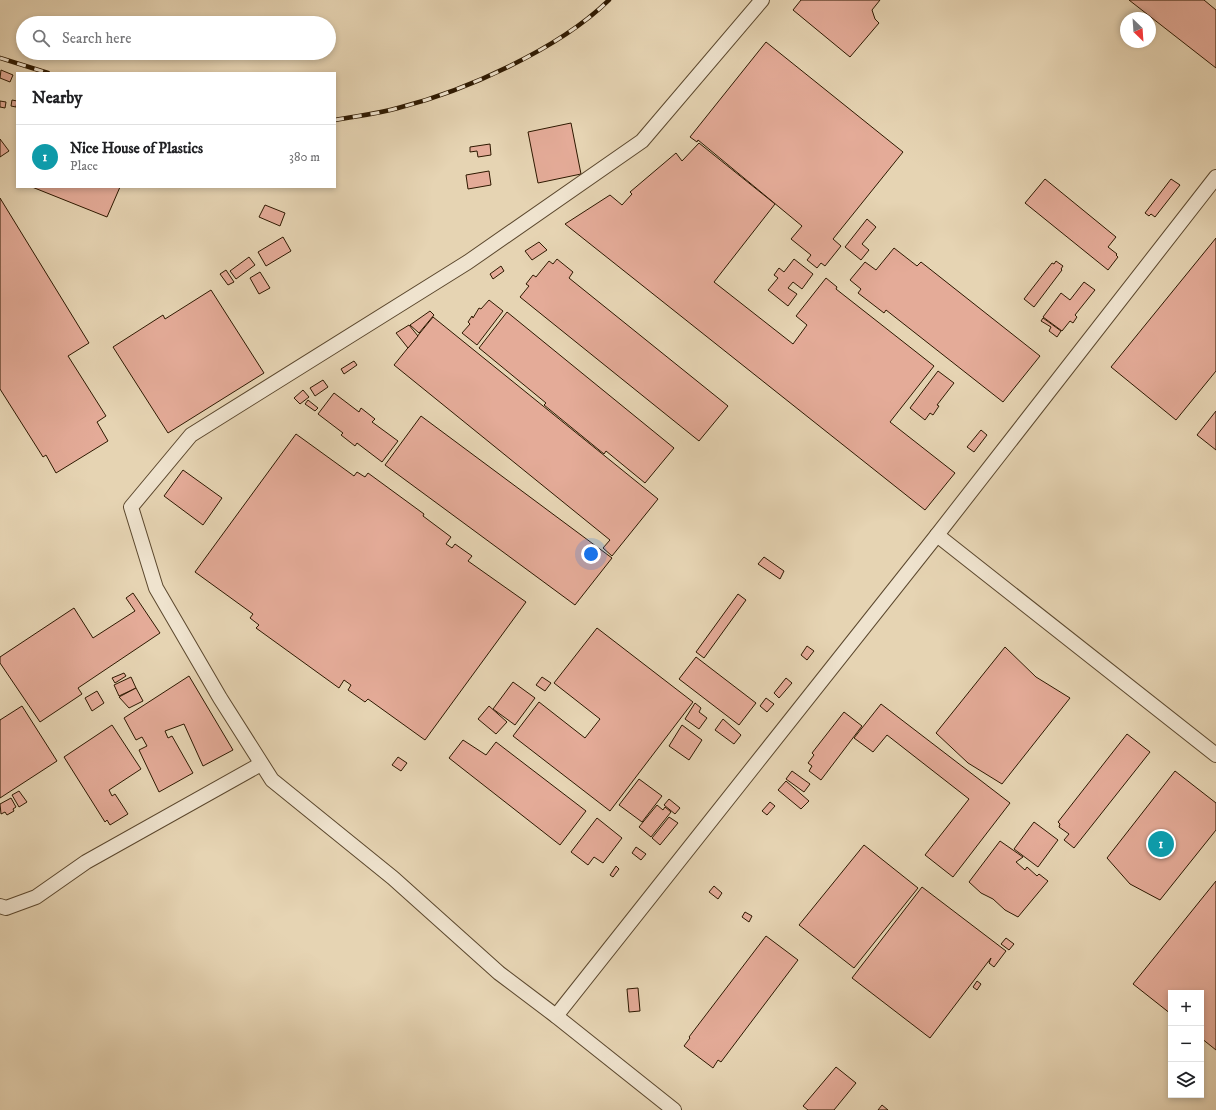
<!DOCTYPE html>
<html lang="en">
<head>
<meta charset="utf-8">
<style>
	body { margin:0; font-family:"IM FELL DW Pica",serif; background:#f2f2f2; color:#202124 }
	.controls { position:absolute; right:12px; bottom:12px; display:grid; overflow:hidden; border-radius:0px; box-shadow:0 2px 6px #0003 }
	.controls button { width:36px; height:36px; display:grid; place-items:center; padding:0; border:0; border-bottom:1px solid #e0e0e0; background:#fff; color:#202124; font:20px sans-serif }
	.compass { position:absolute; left:1120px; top:12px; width:36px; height:36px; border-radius:50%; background:#fff; box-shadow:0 2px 6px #0003; rotate:155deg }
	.you { position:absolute; left:591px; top:554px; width:14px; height:14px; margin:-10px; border:3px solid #fff; border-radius:50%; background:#1a73e8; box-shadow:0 0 0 6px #1a73e833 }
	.badge { display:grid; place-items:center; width:26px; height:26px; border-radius:50%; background:#1a73e8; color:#fff; font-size:13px; font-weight:700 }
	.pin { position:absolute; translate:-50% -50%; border:2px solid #fff; box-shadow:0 1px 4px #0006 }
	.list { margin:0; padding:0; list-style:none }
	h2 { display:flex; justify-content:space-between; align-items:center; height:52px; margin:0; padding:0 16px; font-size:17px }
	h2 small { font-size:13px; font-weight:400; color:#757577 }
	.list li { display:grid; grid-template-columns:26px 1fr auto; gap:12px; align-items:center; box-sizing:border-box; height:64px; padding:0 16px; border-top:1px solid #e0e0e0 }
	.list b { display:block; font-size:15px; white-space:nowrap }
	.list p { margin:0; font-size:13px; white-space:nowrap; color:#757577 }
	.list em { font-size:13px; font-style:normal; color:#757577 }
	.icon { flex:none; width:22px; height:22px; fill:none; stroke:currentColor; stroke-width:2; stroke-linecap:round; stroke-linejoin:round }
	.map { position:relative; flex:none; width:1216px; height:1110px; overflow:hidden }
	.search { position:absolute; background:#fff; box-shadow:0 2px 6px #0003; left:16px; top:16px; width:320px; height:44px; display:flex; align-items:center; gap:10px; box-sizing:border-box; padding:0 14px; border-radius:22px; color:#757577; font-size:15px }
	.panel { position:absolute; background:#fff; box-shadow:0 2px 6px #0003; left:16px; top:72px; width:320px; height:116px; border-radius:0px }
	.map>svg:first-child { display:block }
</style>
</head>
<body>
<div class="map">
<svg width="1216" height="1110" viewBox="0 0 1216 1110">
	<rect width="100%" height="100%" fill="#e6d4b3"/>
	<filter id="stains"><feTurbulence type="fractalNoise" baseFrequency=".005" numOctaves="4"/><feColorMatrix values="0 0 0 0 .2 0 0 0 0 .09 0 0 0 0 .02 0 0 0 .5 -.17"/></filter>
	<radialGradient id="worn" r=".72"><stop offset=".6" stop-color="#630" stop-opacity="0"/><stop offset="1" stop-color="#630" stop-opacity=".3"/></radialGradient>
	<!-- building -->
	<g fill="#e4ab98" stroke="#2d1800">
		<path d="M 801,0 L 880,0 L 872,10 L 875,19 L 879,23 L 850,57 L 793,10 Z"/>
		<path d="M 1129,0 L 1204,0 L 1216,10 L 1216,68 Z"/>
		<path d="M 766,42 L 903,152 L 833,239 L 841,246 L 825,266 L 821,263 L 817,268 L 807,260 L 811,255 L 791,239 L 802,226 L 698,140 L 697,142 L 690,137 Z"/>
		<path d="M 1,70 L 13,75 L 10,82 L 0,78 Z"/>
		<path d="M 12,100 L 17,101 L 16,107 L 11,106 Z"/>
		<path d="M 0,101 L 6,102 L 5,108 L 0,107 Z"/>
		<path d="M 571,123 L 581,174 L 538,183 L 528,132 Z"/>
		<path d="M 0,139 L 9,151 L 0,157 Z"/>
		<path d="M 699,143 L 775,204 L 714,282 L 793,344 L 807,325 L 796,316 L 826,278 L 837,287 L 836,289 L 934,366 L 890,422 L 955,473 L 925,510 L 565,224 L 610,195 L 622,205 L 632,194 L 630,192 L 676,153 L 682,161 Z"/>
		<path d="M 490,144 L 491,155 L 478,157 L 477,151 L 470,152 L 470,147 Z"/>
		<path d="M 489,171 L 491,185 L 468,189 L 466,175 Z"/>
		<path d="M 1045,179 L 1116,237 L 1108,247 L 1117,254 L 1116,255 L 1118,257 L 1108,270 L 1025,203 Z"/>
		<path d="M 1171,179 L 1180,185 L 1155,217 L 1151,214 L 1149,216 L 1145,213 Z"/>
		<path d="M 32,187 L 120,187 L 107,217 Z"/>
		<path d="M 0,198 L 89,343 L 68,356 L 106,416 L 97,422 L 108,441 L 56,473 L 46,455 L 43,457 L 0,389 Z"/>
		<path d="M 265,205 L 285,213 L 280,226 L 259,217 Z"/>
		<path d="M 867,219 L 876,227 L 862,244 L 869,250 L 861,260 L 845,247 Z"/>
		<path d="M 283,237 L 291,251 L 266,266 L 258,252 Z"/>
		<path d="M 1216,238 L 1216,371 L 1176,420 L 1111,367 Z"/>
		<path d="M 539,242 L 547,250 L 532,260 L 525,251 Z"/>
		<path d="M 894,248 L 917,266 L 921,262 L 1040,356 L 1003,402 L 886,310 L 884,313 L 858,293 L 861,289 L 850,280 L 865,262 L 876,270 Z"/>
		<path d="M 249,257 L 255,265 L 236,279 L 230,271 Z"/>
		<path d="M 557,259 L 573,272 L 569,278 L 728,406 L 699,441 L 520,297 L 529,286 L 526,284 L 533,275 L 536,277 L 549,261 L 553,264 Z"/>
		<path d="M 794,259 L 813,274 L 802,289 L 793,282 L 788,288 L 797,294 L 788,306 L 768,290 L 778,278 L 774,275 L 779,268 L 784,272 Z"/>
		<path d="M 1056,261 L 1063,266 L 1061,269 L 1062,270 L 1034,307 L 1024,299 L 1052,263 L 1054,264 Z"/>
		<path d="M 501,266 L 504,271 L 493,279 L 490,274 Z"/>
		<path d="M 226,270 L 234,282 L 228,285 L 220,274 Z"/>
		<path d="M 260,272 L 270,288 L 259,294 L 250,278 Z"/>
		<path d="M 1084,282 L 1095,290 L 1075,315 L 1077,317 L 1073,323 L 1070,321 L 1062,331 L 1043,317 L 1061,293 L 1070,300 Z"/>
		<path d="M 211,290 L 264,373 L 168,433 L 113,347 L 163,315 L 165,319 Z"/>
		<path d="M 489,300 L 503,311 L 477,345 L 462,333 L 470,324 L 468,322 L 472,316 L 473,318 L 479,308 L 481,309 Z"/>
		<path d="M 430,311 L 434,315 L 419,333 L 410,325 Z"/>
		<path d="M 507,312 L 674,448 L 645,483 L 606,451 L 604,454 L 544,405 L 546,403 L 479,348 Z"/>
		<path d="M 433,317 L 658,499 L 612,556 L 603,548 L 610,540 L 394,365 Z"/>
		<path d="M 1043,318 L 1061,331 L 1057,337 L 1049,331 L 1051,327 L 1041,321 Z"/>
		<path d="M 409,325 L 418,336 L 408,348 L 396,333 Z"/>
		<path d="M 354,361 L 357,365 L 344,374 L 341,369 Z"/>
		<path d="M 938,371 L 954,383 L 937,405 L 939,406 L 933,415 L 930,413 L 925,420 L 910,408 Z"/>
		<path d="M 323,380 L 328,387 L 315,396 L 310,388 Z"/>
		<path d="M 303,390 L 309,397 L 300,404 L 294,398 Z"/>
		<path d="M 334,393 L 359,412 L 361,408 L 375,419 L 372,422 L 398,441 L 382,462 L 357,443 L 355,446 L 341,435 L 343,433 L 318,414 Z"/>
		<path d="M 308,400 L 318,408 L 315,411 L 305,404 Z"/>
		<path d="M 1216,411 L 1216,450 L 1197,435 Z"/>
		<path d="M 421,416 L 612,558 L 575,605 L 385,465 Z"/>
		<path d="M 981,430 L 987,435 L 974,452 L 967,447 Z"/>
		<path d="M 296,434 L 354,476 L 357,472 L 365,477 L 368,473 L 424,514 L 423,516 L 451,537 L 446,544 L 452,548 L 455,544 L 472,556 L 468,561 L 526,602 L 425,740 L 368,699 L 365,702 L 348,690 L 351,685 L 344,680 L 339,688 L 256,628 L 259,625 L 250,618 L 253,614 L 195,572 Z"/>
		<path d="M 183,470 L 222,498 L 203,525 L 164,496 Z"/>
		<path d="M 764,557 L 784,571 L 780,579 L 758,564 Z"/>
		<path d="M 133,593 L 160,633 L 78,688 L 82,694 L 40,722 L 0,663 L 0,657 L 74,608 L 93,638 L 135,611 L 126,598 Z"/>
		<path d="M 738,594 L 746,600 L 704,658 L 696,652 Z"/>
		<path d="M 597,628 L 693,702 L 610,811 L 513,736 L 539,702 L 585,738 L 600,719 L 554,683 Z"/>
		<path d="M 807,646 L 814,651 L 807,660 L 801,655 Z"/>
		<path d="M 1005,647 L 1036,677 L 1070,698 L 1002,784 L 968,763 L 936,733 Z"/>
		<path d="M 696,657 L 756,703 L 739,725 L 679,679 Z"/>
		<path d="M 124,673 L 126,676 L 115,683 L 112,678 Z"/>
		<path d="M 189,676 L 233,750 L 203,766 L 184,724 L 165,731 L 168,738 L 172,736 L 193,773 L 159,792 L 139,750 L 147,746 L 142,737 L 136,740 L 124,718 Z"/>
		<path d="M 131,677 L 136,688 L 119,696 L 114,685 Z"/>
		<path d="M 542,677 L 551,683 L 545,691 L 536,685 Z"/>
		<path d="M 786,678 L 792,683 L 779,698 L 774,693 Z"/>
		<path d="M 513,682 L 535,698 L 515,725 L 493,709 Z"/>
		<path d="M 136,688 L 143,701 L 129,708 L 119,697 Z"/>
		<path d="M 97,691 L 104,703 L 92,711 L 85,698 Z"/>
		<path d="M 766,698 L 774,704 L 767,712 L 760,706 Z"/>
		<path d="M 695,703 L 701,708 L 699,712 L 707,718 L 699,729 L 685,719 Z"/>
		<path d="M 881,704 L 1010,803 L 953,877 L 925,855 L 969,799 L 887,735 L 873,752 L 854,738 Z"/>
		<path d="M 22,706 L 57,761 L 0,798 L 0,720 Z"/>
		<path d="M 489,706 L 507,722 L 496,734 L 478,719 Z"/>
		<path d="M 844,712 L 862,726 L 821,780 L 809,771 L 812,766 L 808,763 L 814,755 L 812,753 Z"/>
		<path d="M 723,719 L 741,735 L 734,744 L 715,730 Z"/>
		<path d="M 112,725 L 141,769 L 109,790 L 112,796 L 115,794 L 128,814 L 110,825 L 107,820 L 105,822 L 64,757 Z"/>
		<path d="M 682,725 L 702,740 L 689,760 L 669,746 Z"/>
		<path d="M 1127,734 L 1150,752 L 1074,848 L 1064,840 L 1069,834 L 1059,827 L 1060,824 L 1058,822 Z"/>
		<path d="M 463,740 L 486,755 L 496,742 L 586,811 L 560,845 L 449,758 Z"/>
		<path d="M 398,757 L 407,763 L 401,771 L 392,765 Z"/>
		<path d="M 792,771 L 810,784 L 804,792 L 786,779 Z"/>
		<path d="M 1175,771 L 1216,803 L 1216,830 L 1160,900 L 1130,884 L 1107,858 Z"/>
		<path d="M 639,779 L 662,796 L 642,822 L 619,805 Z"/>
		<path d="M 786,781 L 809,801 L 801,809 L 778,790 Z"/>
		<path d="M 19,791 L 27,802 L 19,807 L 12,795 Z"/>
		<path d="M 11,798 L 16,807 L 13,809 L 14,811 L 7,815 L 5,812 L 1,814 L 0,804 Z"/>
		<path d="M 669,799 L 680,808 L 675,814 L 664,805 Z"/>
		<path d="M 770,802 L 775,806 L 767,815 L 762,811 Z"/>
		<path d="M 657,805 L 663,810 L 665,807 L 671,812 L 651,837 L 639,827 Z"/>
		<path d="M 669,817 L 678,823 L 660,845 L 652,838 Z"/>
		<path d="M 597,818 L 622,838 L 603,863 L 594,857 L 588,865 L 571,852 Z"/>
		<path d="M 1034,822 L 1058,840 L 1038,867 L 1014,849 Z"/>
		<path d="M 1000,841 L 1023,857 L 1016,862 L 1025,870 L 1027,867 L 1037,876 L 1039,874 L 1048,881 L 1018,917 L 1005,910 L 993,899 L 981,893 L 969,882 Z"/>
		<path d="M 864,845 L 918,888 L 854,968 L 799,925 Z"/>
		<path d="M 636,847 L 646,854 L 641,860 L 632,853 Z"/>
		<path d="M 616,866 L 619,869 L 613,877 L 610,875 Z"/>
		<path d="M 1216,881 L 1216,1050 L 1201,1038 L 1201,993 L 1171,993 L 1171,1014 L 1133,984 Z"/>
		<path d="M 714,886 L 722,893 L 718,899 L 709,892 Z"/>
		<path d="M 922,887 L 1006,951 L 994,967 L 989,963 L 991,958 L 930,1038 L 852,978 Z"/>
		<path d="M 745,912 L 752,916 L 749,922 L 742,917 Z"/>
		<path d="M 766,936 L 798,960 L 721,1062 L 718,1060 L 713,1068 L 684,1046 L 690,1038 L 689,1037 Z"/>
		<path d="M 1006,938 L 1014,944 L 1009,950 L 1001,944 Z"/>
		<path d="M 977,981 L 981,984 L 977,990 L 973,987 Z"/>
		<path d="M 638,988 L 640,1011 L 629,1012 L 627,989 Z"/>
		<path d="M 836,1067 L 856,1083 L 834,1110 L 808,1110 L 803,1106 Z"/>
		<path d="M 882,1105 L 888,1110 L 878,1110 Z"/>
	</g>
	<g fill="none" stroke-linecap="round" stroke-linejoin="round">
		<!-- minor casing -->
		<g stroke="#5b472d" stroke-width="16">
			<g id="minor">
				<path d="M 937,535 L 1216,755"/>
				<path d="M 0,906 L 6,908 L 36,897 L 86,862 L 261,764"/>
				<path d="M 556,1016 L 937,535 L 1216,177"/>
				<path d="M 674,1110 L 556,1016 L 499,973 L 393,878 L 272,780 L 220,698 L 156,588 L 131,507 L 191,435 L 468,262 L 642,141 L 762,0"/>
			</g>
		</g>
		<!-- minor -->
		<use href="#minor" stroke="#efe3ce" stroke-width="14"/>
		<!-- rail casing -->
		<g stroke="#2d1800" stroke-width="4.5">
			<g id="rail">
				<path d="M 0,58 L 48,73"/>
				<path d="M 335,120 C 356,116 377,114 398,108 C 465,91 559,49 609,0"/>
			</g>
		</g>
		<!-- rail -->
		<use href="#rail" stroke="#efe3ce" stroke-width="3" stroke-dasharray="9" stroke-linecap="butt"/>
	</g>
	<rect width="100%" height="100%" filter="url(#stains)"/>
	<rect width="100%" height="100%" fill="url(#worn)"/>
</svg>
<div class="controls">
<button>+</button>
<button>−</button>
<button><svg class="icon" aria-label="layers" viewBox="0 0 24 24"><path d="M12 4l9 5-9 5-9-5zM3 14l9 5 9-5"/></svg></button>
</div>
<svg class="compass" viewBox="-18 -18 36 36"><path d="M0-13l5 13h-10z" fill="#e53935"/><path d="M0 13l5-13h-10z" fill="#757577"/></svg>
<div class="you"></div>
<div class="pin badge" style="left:1161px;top:844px;background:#0f9aa8">1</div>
<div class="search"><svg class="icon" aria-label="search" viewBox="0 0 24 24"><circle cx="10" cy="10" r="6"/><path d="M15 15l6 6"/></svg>Search here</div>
<section class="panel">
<h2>Nearby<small></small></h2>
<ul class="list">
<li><span class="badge" style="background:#0f9aa8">1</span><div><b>Nice House of Plastics</b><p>Place</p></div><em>380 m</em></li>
</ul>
</section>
</div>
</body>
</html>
